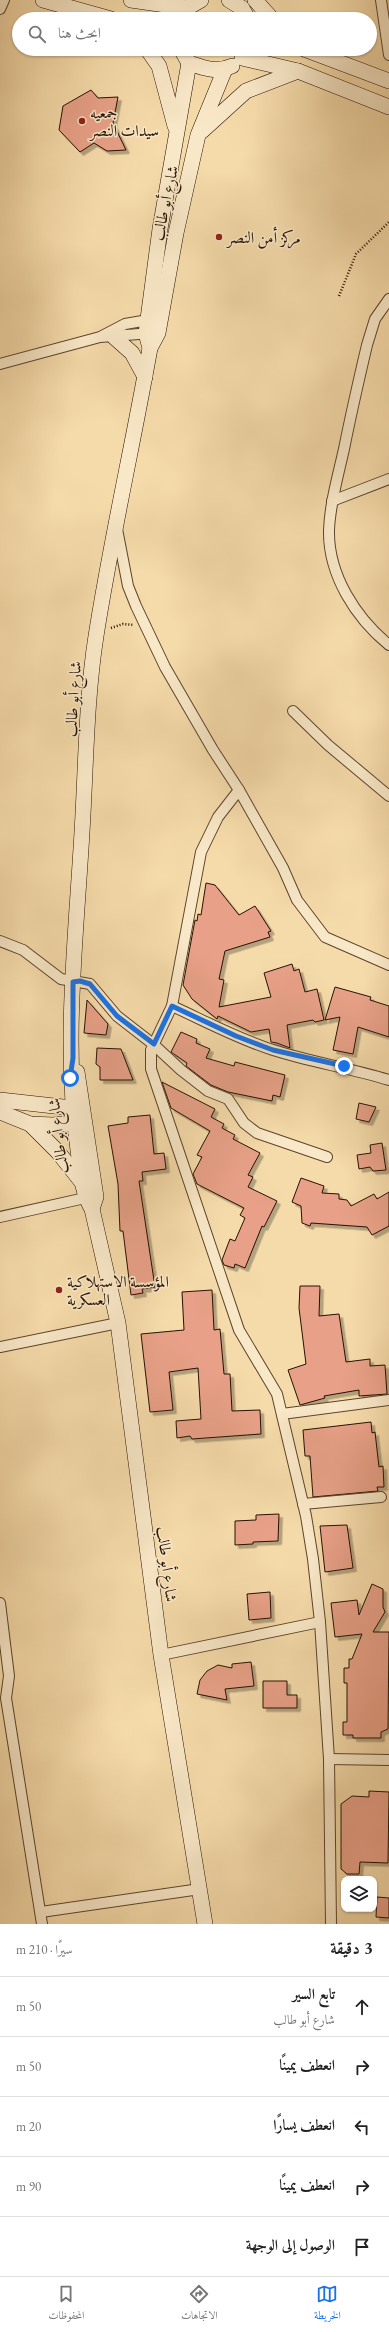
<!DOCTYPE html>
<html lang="ar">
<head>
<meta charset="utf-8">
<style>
	body { margin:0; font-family:"EB Garamond",Amiri,serif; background:#f6f6f6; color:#202124; direction:rtl }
	.controls { position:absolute; right:12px; bottom:12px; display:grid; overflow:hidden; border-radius:8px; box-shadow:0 1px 3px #0004 }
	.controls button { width:36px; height:36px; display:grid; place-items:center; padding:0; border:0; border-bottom:1px solid #e0e0e0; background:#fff; color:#202124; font:20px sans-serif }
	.stop { position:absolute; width:12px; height:12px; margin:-9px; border:3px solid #1a73e8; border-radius:50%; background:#fff }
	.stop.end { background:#1a73e8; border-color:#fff; box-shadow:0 1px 4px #0008 }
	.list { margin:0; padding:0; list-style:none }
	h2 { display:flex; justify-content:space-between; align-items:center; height:52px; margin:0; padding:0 16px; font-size:17px }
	h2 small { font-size:13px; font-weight:400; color:#757577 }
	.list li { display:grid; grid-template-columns:26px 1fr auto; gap:12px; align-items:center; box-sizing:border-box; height:60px; padding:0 16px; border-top:1px solid #e0e0e0 }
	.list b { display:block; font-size:15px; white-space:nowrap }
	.list p { margin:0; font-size:13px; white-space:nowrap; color:#757577 }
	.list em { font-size:13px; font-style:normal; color:#757577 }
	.icon { flex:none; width:22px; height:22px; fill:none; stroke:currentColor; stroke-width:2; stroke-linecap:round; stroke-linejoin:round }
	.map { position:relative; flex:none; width:389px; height:1924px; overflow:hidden; direction:ltr }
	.search { position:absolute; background:#fff; box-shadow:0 1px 3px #0004; left:12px; right:12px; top:12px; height:44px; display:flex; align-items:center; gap:10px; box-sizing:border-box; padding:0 14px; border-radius:22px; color:#757577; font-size:15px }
	.sheet { height:352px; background:#fff }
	nav { display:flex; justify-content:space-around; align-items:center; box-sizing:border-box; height:56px; border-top:1px solid #e0e0e0; background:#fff; font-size:11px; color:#757577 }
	nav a { display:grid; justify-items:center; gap:2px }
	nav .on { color:#1a73e8 }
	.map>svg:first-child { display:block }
</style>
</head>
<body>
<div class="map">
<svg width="389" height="1924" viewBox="0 0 389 1924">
	<defs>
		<filter id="shadow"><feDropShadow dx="3.5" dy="3.5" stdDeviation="0" flood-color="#0004"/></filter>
	</defs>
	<rect width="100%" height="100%" fill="#f6dbaa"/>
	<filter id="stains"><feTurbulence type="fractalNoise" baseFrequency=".005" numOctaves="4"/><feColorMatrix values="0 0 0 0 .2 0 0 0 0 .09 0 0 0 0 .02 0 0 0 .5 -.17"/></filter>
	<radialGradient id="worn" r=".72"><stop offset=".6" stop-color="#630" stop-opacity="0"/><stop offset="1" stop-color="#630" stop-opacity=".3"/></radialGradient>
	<!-- green -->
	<path fill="#bac18a" stroke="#706946" d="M 205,15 L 212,15 L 222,19 L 198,19 Z"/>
	<!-- building -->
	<g fill="#e8a188" stroke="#261103" filter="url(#shadow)">
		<path d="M 91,90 L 98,98 L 118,97 L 113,123 L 126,150 L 107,151 L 94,143 L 80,152 L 59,130 L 63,106 Z"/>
		<path d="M 206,883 L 215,885 L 239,915 L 255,906 L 271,931 L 268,932 L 270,937 L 225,951 L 219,979 L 224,980 L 219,1007 L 271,997 L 264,973 L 292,964 L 294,971 L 299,969 L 305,992 L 317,989 L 324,1020 L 315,1022 L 313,1020 L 287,1025 L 290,1048 L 277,1043 L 271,1042 L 269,1029 L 251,1032 L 218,1016 L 217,1019 L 192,999 L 183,985 L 195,920 L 197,921 L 198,914 L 201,915 Z"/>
		<path d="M 335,987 L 371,997 L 370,1000 L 389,1006 L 389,1037 L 358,1027 L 353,1054 L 333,1050 L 340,1017 L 325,1020 Z"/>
		<path d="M 87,1000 L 108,1024 L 106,1035 L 84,1033 Z"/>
		<path d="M 181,1032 L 197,1039 L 196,1043 L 210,1049 L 206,1058 L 234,1066 L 235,1062 L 285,1075 L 280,1097 L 273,1095 L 272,1101 L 228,1092 L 211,1085 L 186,1066 L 187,1063 L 171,1052 Z"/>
		<path d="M 97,1048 L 121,1049 L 133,1080 L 100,1080 L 100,1067 L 96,1064 Z"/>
		<path d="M 162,1082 L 215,1109 L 211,1117 L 224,1124 L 222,1128 L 235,1135 L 233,1139 L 260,1153 L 248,1175 L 253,1177 L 248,1187 L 277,1201 L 264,1227 L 262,1226 L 245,1268 L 235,1264 L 234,1268 L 224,1265 L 222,1260 L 230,1239 L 235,1241 L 245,1218 L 240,1215 L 244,1208 L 197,1184 L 193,1174 L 202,1157 L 197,1155 L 210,1131 L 171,1108 Z"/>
		<path d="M 359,1103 L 376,1107 L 369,1122 L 356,1119 Z"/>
		<path d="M 150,1115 L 154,1154 L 164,1153 L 166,1169 L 142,1172 L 143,1181 L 139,1181 L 155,1287 L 142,1289 L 143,1293 L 131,1295 L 123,1231 L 120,1231 L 118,1184 L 108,1126 L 128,1123 L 128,1117 Z"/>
		<path d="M 382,1143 L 386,1170 L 373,1171 L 370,1167 L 359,1169 L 357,1155 L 371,1153 L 370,1145 Z"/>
		<path d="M 301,1178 L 324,1186 L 322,1193 L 339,1194 L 339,1199 L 347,1200 L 351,1206 L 374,1194 L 377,1199 L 389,1192 L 389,1226 L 372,1235 L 367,1227 L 311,1223 L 310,1226 L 302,1223 L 301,1206 L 292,1202 Z"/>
		<path d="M 300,1286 L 320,1286 L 319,1316 L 339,1314 L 346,1362 L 370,1359 L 370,1366 L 385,1365 L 387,1394 L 359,1396 L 359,1390 L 324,1396 L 325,1398 L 300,1405 L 288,1370 L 306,1364 L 299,1308 Z"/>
		<path d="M 212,1290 L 214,1330 L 220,1329 L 224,1374 L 230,1374 L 232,1411 L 260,1410 L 261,1434 L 192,1439 L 190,1436 L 177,1438 L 176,1421 L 201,1419 L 198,1368 L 169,1372 L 173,1410 L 150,1412 L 141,1334 L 184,1330 L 182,1292 Z"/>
		<path d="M 371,1422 L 372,1433 L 375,1432 L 379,1467 L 383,1466 L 384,1487 L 377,1487 L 378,1491 L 313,1497 L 310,1456 L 305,1456 L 303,1430 Z"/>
		<path d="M 279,1514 L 278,1541 L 253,1542 L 253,1544 L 235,1545 L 235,1521 L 256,1520 L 256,1515 Z"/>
		<path d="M 347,1525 L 353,1568 L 325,1572 L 320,1526 Z"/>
		<path d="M 372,1584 L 383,1589 L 383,1607 L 385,1612 L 373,1632 L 389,1632 L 388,1729 L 381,1732 L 381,1738 L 353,1738 L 353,1735 L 343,1735 L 343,1722 L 347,1722 L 347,1683 L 344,1683 L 344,1668 L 349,1668 L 349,1659 L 352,1659 L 362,1634 L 335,1637 L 331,1603 L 357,1600 L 359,1615 Z"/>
		<path d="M 270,1592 L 271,1618 L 249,1620 L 247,1594 Z"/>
		<path d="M 251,1662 L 254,1686 L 225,1689 L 227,1700 L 197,1694 L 200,1680 L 207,1671 L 218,1665 L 232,1668 L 232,1664 Z"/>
		<path d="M 263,1681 L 287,1681 L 287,1695 L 297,1695 L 297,1708 L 263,1708 Z"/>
		<path d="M 369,1791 L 389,1792 L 388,1863 L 360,1862 L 359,1874 L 347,1874 L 341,1869 L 341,1804 L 352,1796 L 369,1797 Z"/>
		<path d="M 377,1897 L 389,1898 L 389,1918 L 376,1917 Z"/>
	</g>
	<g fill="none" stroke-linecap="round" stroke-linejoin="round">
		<!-- street casing -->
		<g stroke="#5a442d" stroke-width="12">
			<g id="street">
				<path d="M 381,0 L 389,55"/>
				<path d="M 0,9 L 4,0"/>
				<path d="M 389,299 L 375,319 L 367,345 C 359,379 351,414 344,449 C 338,476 330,503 329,530 C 328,575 356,618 389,645"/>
				<path d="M 102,336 L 125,324 L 154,319"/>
				<path d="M 0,364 L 100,337 L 152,333"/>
				<path d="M 332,501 L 389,479"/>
				<path d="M 117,529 L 128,586 L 136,606 L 165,667 L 213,750 L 239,790 L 283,868 L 297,900 L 325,937 L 389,965"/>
				<path d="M 293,711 L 328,745 L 389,796"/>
				<path d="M 239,790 L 218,817 L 201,852 L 172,1006 L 151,1050 L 151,1069 L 239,1330 L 277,1394 L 306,1516 L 313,1559 L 320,1622 L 329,1759 L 331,1924"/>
				<path d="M 0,941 L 23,950 L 61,979 L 90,984 L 117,1016 L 153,1044 L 181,1070 L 208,1091 L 228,1099 L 244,1123 L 257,1133 L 327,1157"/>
				<path d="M 172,1006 C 205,1021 238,1039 273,1050 C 311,1062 350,1068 389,1080"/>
				<path d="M 0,1217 L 85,1198"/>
				<path d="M 0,1347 L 118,1323"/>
				<path d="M 282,1414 L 389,1400"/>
				<path d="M 303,1504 L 381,1497"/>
				<path d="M 0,1603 L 9,1676 L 6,1698 L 42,1924"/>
				<path d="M 161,1655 L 320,1622"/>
				<path d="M 329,1759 L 389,1760"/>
				<path d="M 41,1912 L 200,1889"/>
			</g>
		</g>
		<!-- secondary casing -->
		<g stroke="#261103" stroke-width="16">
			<g id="secondary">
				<path d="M 43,0 L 111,19"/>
				<path d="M 131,0 L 187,8"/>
				<path d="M 229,0 L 242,8 L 248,19"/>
				<path d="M 255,0 L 272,19"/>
				<path d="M 181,19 L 187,8 L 201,0"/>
				<path d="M 147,49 L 159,66 L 175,126"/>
				<path d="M 181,49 L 189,63 C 204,68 216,73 232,66"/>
				<path d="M 304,49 L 389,81"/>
				<path d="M 242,58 L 298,71 L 389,107"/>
				<path d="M 202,131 L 246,91 L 298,71"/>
				<path d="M 114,337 L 132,353 L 145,377"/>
				<path d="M 150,348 L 146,333 L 148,319 L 160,229 L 189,63"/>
				<path d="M 77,1072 L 96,1197 L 92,1209"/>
				<path d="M 0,1100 L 81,1109"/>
				<path d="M 0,1112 L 30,1124 L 53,1125 L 82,1122"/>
				<path d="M 30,1124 L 58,1152 L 81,1181"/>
				<path d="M 205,1924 L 161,1655 L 118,1323 L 92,1209 C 81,1191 81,1171 78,1150 C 63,1045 76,938 82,832 C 86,767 86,700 96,636 C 111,540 133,444 150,348 L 158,333 L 176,233 L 198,135 L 225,69"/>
			</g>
		</g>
		<!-- path -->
		<g stroke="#261103" stroke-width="2.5" stroke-dasharray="1 2" stroke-linecap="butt">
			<path d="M 339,296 L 356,254 L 389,222"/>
			<path d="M 111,628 L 123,624 L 134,625"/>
		</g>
		<!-- street -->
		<use href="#street" stroke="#f9e8c8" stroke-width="10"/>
		<!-- secondary -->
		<use href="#secondary" stroke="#f9e8c8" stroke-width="15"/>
	</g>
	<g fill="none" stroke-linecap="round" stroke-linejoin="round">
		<!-- route -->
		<path stroke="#1a73e8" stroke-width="5" d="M 70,1078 L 73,1058 L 73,982 L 80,981 L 90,984 L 117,1016 L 154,1044 L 172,1006 L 236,1036 L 273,1050 L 344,1066"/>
	</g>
	<!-- markers -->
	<g fill="#8f2418" stroke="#f9e8c8" stroke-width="1.5">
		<circle cx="82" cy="121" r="4"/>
		<circle cx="219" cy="237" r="4"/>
		<circle cx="59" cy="1290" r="4"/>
	</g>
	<g text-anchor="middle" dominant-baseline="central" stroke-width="3" stroke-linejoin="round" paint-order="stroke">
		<!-- poi labels -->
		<g font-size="16" fill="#261103" stroke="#f9e8c8" text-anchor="start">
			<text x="90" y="112">جمعيه<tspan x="90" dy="18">سيدات النصر</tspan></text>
			<text x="227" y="237">مركز أمن النصر</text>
			<text x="67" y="1281">المؤسسة الاستهلاكية<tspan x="67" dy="18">العسكرية</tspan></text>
		</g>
		<!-- street labels -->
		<g font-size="16" fill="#261103" stroke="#f9e8c8">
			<text transform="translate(165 203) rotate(-78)">شارع أبو طالب</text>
			<text transform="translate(73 699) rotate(-86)">شارع أبو طالب</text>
			<text transform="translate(58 1136) rotate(-97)">شارع أبو طالب</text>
			<text transform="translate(167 1564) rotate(83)">شارع أبو طالب</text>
		</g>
	</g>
	<rect width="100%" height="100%" filter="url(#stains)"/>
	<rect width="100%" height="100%" fill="url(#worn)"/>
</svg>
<div class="controls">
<button><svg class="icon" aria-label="layers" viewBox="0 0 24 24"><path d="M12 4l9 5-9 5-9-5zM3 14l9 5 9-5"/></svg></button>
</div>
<div class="stop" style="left:70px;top:1078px"></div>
<div class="stop end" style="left:344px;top:1066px"></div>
<div class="search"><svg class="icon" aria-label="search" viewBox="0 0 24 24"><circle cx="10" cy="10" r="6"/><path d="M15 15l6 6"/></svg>ابحث هنا</div>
</div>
<section class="sheet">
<h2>3 دقيقة<small>سيرًا · 210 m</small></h2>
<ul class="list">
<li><svg class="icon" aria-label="ahead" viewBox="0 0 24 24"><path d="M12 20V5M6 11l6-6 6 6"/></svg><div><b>تابع السير</b><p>شارع أبو طالب</p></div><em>50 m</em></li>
<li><svg class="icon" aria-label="right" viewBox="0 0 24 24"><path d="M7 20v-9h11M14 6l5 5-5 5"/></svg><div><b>انعطف يمينًا</b></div><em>50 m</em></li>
<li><svg class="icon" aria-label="left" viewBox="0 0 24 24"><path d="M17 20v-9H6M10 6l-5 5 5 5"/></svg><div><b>انعطف يسارًا</b></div><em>20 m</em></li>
<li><svg class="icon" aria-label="right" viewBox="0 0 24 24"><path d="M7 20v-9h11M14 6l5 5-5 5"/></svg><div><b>انعطف يمينًا</b></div><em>90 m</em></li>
<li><svg class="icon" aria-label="arrive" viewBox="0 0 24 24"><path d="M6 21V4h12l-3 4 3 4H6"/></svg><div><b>الوصول إلى الوجهة</b></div></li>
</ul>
</section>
<nav>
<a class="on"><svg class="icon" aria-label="map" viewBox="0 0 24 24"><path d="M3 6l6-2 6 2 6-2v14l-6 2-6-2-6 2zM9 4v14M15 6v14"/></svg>الخريطة</a>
<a><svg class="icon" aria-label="directions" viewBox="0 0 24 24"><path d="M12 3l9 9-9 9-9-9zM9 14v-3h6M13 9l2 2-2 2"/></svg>الاتجاهات</a>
<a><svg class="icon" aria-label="saved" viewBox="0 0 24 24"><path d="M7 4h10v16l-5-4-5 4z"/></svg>المحفوظات</a>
</nav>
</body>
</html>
